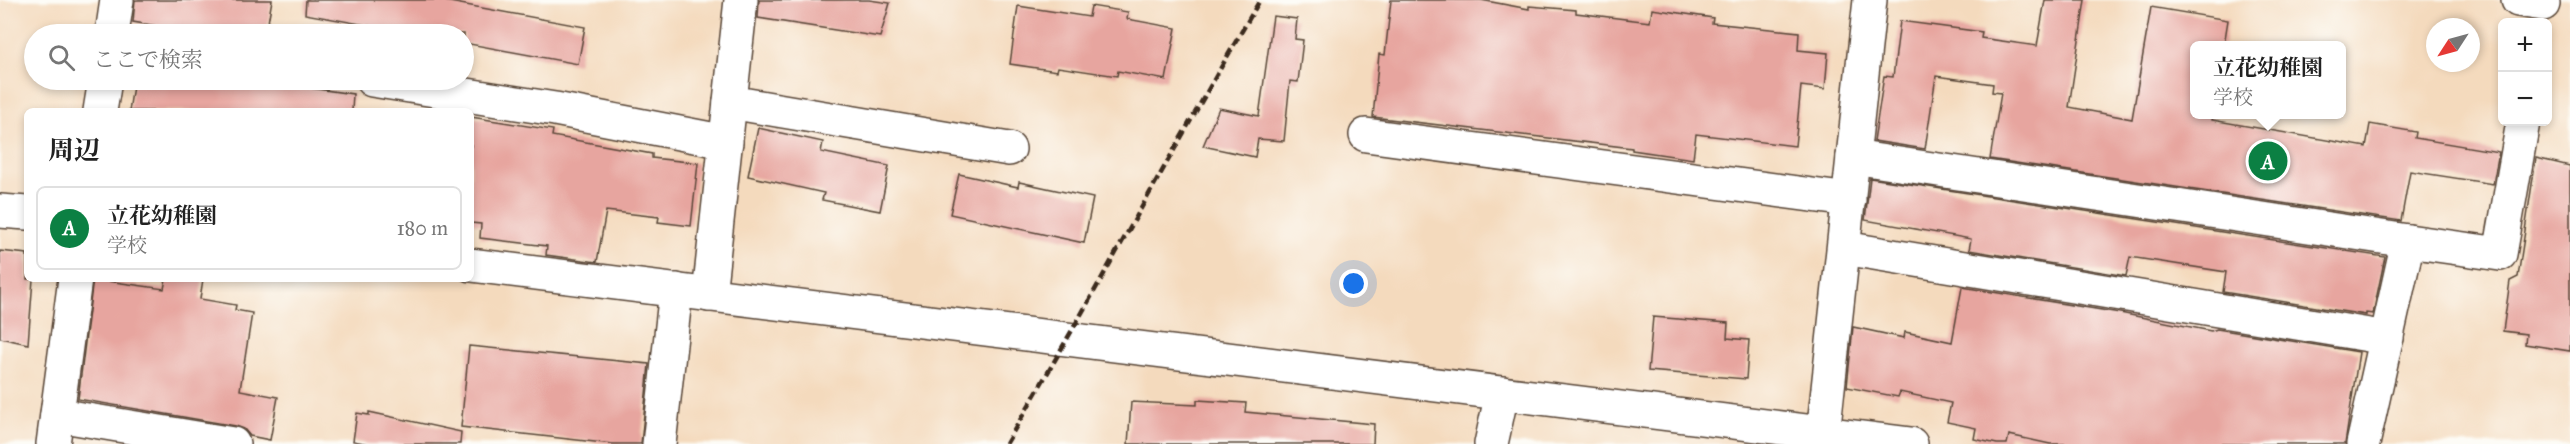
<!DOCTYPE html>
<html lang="ja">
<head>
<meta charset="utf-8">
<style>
	body { margin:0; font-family:"IM FELL Great Primer","Noto Serif JP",serif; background:#f2f2f2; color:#222 }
	.controls { position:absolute; right:18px; top:18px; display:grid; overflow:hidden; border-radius:9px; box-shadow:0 3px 9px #0003 }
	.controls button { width:54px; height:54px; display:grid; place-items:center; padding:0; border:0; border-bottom:2px solid #e0e0e0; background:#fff; color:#222; font:30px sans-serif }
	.compass { position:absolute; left:2426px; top:18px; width:54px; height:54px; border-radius:50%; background:#fff; box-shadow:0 3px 9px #0003; rotate:234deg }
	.you { position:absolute; left:1354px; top:284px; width:21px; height:21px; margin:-15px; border:4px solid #fff; border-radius:50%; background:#1a73e8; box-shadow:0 0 0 9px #1a73e833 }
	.badge { display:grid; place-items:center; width:39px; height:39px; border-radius:50%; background:#0b8043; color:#fff; font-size:20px; font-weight:700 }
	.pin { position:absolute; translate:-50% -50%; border:3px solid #fff; box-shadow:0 2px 6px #0006 }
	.popup { position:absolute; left:2190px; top:41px; width:156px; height:78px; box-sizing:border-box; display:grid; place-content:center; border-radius:9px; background:#fff; filter:drop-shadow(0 2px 4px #0005); font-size:20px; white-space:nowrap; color:#767676 }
	.popup b { font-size:22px; color:#222 }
	.popup::after { content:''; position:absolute; left:50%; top:100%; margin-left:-12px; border:12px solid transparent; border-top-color:#fff }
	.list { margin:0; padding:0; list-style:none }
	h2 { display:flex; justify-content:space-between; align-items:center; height:78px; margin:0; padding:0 24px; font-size:26px }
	h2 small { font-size:20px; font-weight:400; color:#767676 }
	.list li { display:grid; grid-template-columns:39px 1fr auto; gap:18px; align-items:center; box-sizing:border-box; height:84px; margin:0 12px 12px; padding:0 12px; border:2px solid #e0e0e0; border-radius:9px }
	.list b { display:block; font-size:22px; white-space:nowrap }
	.list p { margin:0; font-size:20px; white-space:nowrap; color:#767676 }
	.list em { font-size:20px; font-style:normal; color:#767676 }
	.icon { flex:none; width:33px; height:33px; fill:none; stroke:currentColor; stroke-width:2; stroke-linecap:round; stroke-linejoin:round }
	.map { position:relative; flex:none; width:2570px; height:444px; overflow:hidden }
	.search { position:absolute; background:#fff; box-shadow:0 3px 9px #0003; left:24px; top:24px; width:450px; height:66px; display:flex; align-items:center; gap:15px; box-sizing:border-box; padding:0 21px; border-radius:33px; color:#767676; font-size:22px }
	.panel { position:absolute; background:#fff; box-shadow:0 3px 9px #0003; left:24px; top:108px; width:450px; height:174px; border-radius:9px }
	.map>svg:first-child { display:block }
</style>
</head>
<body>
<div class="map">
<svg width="2570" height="444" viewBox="0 0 2570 444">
	<rect width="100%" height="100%" fill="#fdfcf7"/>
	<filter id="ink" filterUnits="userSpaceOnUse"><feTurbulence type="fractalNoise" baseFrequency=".0167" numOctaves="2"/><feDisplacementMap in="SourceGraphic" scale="12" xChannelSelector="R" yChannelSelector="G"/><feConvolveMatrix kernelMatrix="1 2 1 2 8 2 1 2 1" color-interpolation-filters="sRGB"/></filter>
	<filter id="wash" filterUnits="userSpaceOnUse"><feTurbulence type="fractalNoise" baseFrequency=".008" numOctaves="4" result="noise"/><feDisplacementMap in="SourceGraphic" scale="24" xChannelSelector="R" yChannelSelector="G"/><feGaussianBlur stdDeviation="1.35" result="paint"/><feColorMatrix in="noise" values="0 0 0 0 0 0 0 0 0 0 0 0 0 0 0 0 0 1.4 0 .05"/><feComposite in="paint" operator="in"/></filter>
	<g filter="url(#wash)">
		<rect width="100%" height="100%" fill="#f4dabd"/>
		<g id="blocks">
			<!-- building -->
			<g fill="#e7a59f">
				<path d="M 135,0 L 272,0 L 266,34 L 205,34 L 133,22 Z"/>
				<path d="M 306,0 L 439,0 L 585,27 L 578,64 L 464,43 L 464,34 L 415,34 L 305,14 Z"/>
				<path d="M 759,0 L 869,0 L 890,3 L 880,37 L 758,18 Z"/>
				<path d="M 1391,0 L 1481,0 L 1529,9 L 1529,6 L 1576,10 L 1576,13 L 1650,22 L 1652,9 L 1713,18 L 1712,23 L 1799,32 L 1798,50 L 1828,53 L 1825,89 L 1801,86 L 1795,146 L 1696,134 L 1693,159 L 1632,150 L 1632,148 L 1373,117 L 1379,54 L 1385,55 Z"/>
				<path d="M 2045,0 L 2085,0 L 2069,107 L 2132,119 L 2151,7 L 2228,20 L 2224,45 L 2194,45 L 2194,114 L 2213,114 L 2212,120 L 2366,147 L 2370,124 L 2416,132 L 2415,138 L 2499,152 L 2493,184 L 2410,171 L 2401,221 L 1990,159 L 2001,93 L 1992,92 L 1993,84 L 1936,76 L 1925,149 L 1874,141 L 1884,76 L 1893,77 L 1900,21 L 1982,32 L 1981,38 L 2037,46 Z"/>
				<path d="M 1018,6 L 1089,17 L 1091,6 L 1128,12 L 1127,19 L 1176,28 L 1166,80 L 1118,71 L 1117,76 L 1058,67 L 1057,71 L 1010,64 Z"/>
				<path d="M 1273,16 L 1297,19 L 1295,39 L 1303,40 L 1298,82 L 1290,81 L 1284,141 L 1258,139 L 1255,157 L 1203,146 L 1219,108 L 1259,116 Z"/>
				<path d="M 134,80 L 283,80 L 282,84 L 353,94 L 352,111 L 129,111 Z"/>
				<path d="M 471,117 L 553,130 L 552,136 L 652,154 L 652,158 L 698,163 L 691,226 L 658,222 L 659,217 L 606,211 L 597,262 L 546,255 L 547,246 L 480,238 L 481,224 L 471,223 Z"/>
				<path d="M 758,128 L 823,142 L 821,152 L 889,166 L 880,211 L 822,200 L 824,193 L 748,176 Z"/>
				<path d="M 2536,158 L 2570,166 L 2570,351 L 2525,344 L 2526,334 L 2503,331 L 2510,281 L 2518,277 Z"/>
				<path d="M 959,174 L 1018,187 L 1019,182 L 1093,198 L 1084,243 L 950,214 Z"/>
				<path d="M 1870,178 L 2385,257 L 2373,314 L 2366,313 L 2366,315 L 2223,292 L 2226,272 L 2130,257 L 2126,276 L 1969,250 L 1971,239 L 1865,220 Z"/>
				<path d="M 0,251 L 27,254 L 27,279 L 33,279 L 28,344 L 0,338 Z"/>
				<path d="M 93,279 L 164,289 L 166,279 L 203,279 L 200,299 L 236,305 L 235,310 L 252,313 L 240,390 L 278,397 L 270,440 L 250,436 L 244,429 L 236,426 L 78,399 Z"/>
				<path d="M 1962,287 L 2120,313 L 2211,331 L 2217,329 L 2359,352 L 2345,444 L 2050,444 L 2009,435 L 2007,444 L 1997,444 L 1974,439 L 1976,428 L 1947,422 L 1951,403 L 1900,392 L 1898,397 L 1847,387 L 1853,327 L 1904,338 L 1905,332 L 1952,342 Z"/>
				<path d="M 1653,317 L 1728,323 L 1727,338 L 1749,340 L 1746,379 L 1648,371 Z"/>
				<path d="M 469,346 L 649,364 L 641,444 L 613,444 L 461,427 Z"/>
				<path d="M 1197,400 L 1246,403 L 1245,412 L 1374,424 L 1373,444 L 1128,444 L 1131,402 L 1197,405 Z"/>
				<path d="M 369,412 L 461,432 L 460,444 L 369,444 L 353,441 L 357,413 L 369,415 Z"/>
			</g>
		</g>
	</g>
	<g filter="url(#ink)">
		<use href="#blocks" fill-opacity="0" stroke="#574436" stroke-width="1.5"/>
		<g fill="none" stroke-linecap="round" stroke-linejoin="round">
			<!-- minor casing -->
			<g stroke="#574436" stroke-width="36">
				<g id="minor">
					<path d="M 2518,0 L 2543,4"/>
					<path d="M 112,34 L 117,0"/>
					<path d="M 372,80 L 555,109 L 726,142"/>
					<path d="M 730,102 L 1009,149"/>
					<path d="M 100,111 L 105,80"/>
					<path d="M 1366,135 L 1849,200"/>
					<path d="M 1853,157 L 2408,241"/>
					<path d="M 0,211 L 27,213"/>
					<path d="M 1844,248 L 2387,338"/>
					<path d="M 471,265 L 1911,444"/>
					<path d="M 709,295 L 741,0"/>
					<path d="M 57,415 L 233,444"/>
					<path d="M 53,444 L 75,279"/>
					<path d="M 659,444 L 676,290"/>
					<path d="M 1491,444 L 1502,393"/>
					<path d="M 1822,444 L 1870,0"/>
					<path d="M 2363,444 L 2408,241 L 2500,254 L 2523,122"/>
				</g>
			</g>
			<!-- minor -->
			<use href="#minor" stroke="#fff" stroke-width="33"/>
			<!-- rail -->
			<path stroke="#3b2a1e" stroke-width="4.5" stroke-dasharray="9 4.5" stroke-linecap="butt" d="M 1006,444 C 1093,297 1174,147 1260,0"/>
		</g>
	</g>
</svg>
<div class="controls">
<button>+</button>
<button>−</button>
</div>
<svg class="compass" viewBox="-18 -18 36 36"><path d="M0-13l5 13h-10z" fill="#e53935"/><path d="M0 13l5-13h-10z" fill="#767676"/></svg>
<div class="you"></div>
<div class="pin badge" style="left:2268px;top:161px">A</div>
<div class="popup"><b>立花幼稚園</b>学校</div>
<div class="search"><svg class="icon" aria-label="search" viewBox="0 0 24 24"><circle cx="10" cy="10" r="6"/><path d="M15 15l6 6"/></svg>ここで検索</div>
<section class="panel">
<h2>周辺<small></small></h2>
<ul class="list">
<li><span class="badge">A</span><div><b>立花幼稚園</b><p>学校</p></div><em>180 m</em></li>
</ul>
</section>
</div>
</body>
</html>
